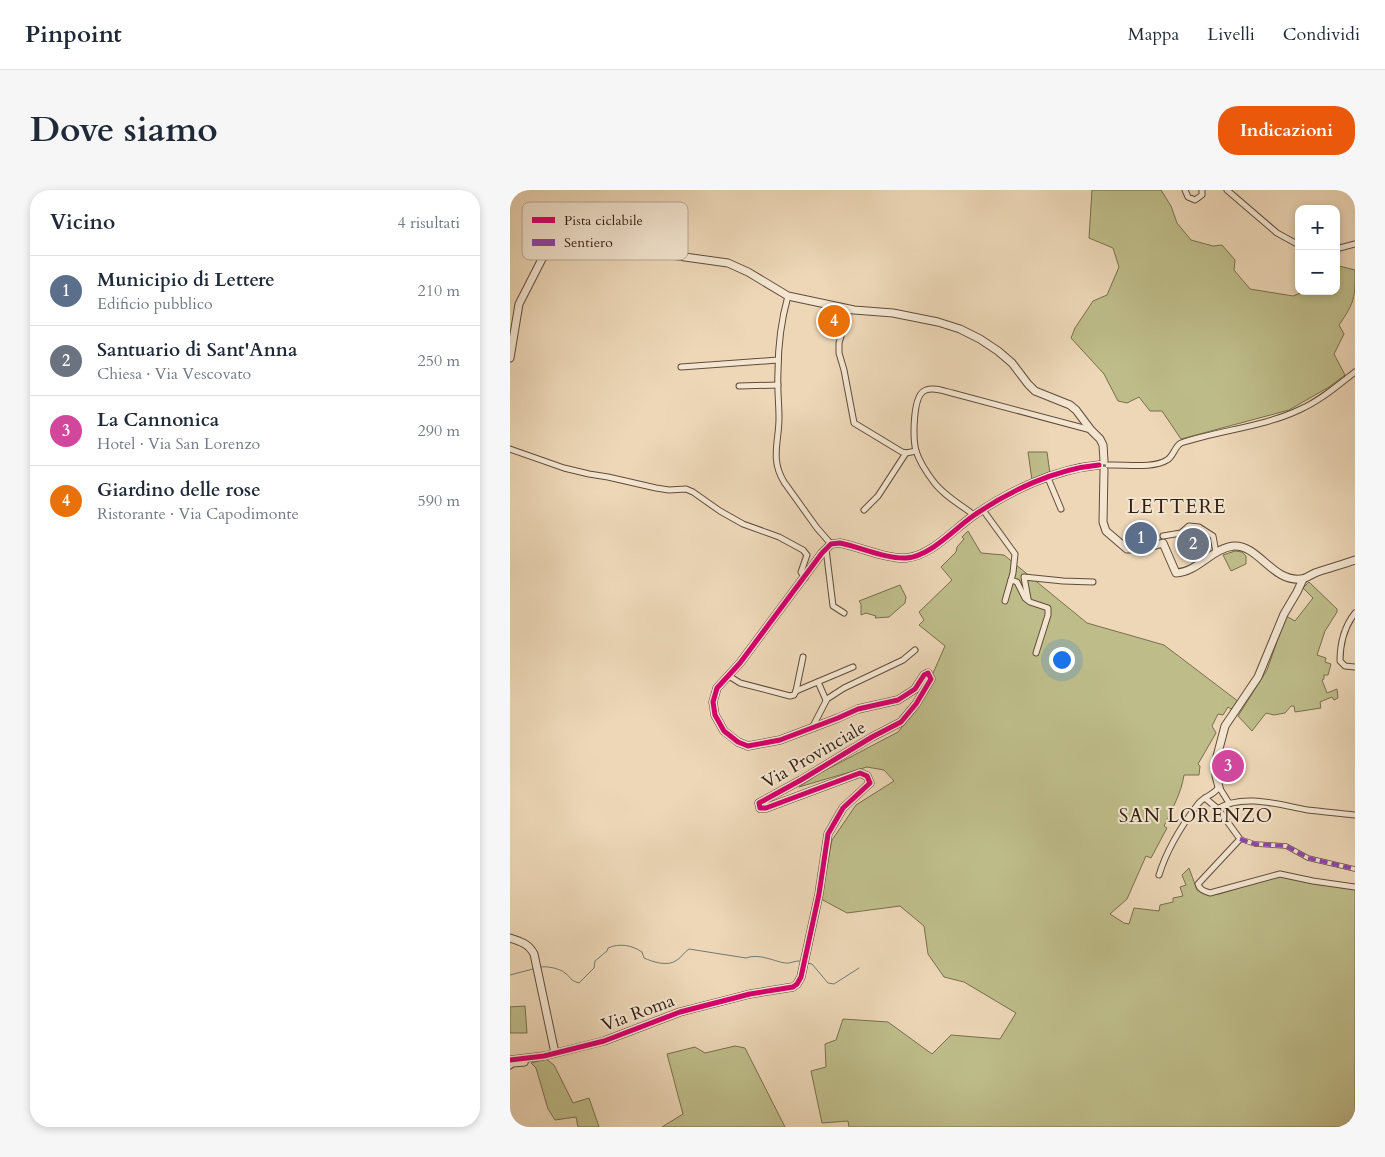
<!DOCTYPE html>
<html lang="it">
<head>
<meta charset="utf-8">
<style>
	body { margin:0; font-family:Cardo,serif; background:#f6f6f7; color:#1f2937 }
	.controls { position:absolute; right:15px; top:15px; display:grid; overflow:hidden; border-radius:10px; box-shadow:0 2px 8px #0003 }
	.controls button { width:45px; height:45px; display:grid; place-items:center; padding:0; border:0; border-bottom:1px solid #e0e1e3; background:#fff; color:#1f2937; font:25px sans-serif }
	.you { position:absolute; left:551px; top:469px; width:18px; height:18px; margin:-12px; border:4px solid #fff; border-radius:50%; background:#1a73e8; box-shadow:0 0 0 8px #1a73e833 }
	.badge { display:grid; place-items:center; width:32px; height:32px; border-radius:50%; background:#ea580c; color:#fff; font-size:16px; font-weight:700 }
	.pin { position:absolute; translate:-50% -50%; border:2px solid #fff; box-shadow:0 1px 5px #0006 }
	.list { margin:0; padding:0; list-style:none }
	h2 { display:flex; justify-content:space-between; align-items:center; height:65px; margin:0; padding:0 20px; font-size:21px }
	h2 small { font-size:16px; font-weight:400; color:#747a83 }
	.list li { display:grid; grid-template-columns:32px 1fr auto; gap:15px; align-items:center; box-sizing:border-box; height:70px; padding:0 20px; border-top:1px solid #e0e1e3 }
	.list b { display:block; font-size:19px; white-space:nowrap }
	.list p { margin:0; font-size:16px; white-space:nowrap; color:#747a83 }
	.list em { font-size:16px; font-style:normal; color:#747a83 }
	.map { position:relative; flex:none; width:845px; height:937px; overflow:hidden; border-radius:20px }
	header { display:flex; align-items:center; gap:30px; box-sizing:border-box; height:70px; padding:0 25px; background:#fff; border-bottom:1px solid #e0e1e3 }
	header strong { font-size:24px }
	nav { display:flex; gap:28px; margin-inline-start:auto; font-size:18px }
	.intro { display:flex; align-items:center; justify-content:space-between; box-sizing:border-box; height:120px; padding:0 30px }
	h1 { margin:0; font-size:35px }
	.button { padding:12px 22px; border-radius:20px; background:#ea580c; color:#fff; font-size:18px; font-weight:700 }
	main { display:flex; gap:30px; padding:0 30px }
	aside { flex:1; background:#fff; border-radius:20px; box-shadow:0 2px 8px #0003 }
	.map>svg:first-child { display:block }
</style>
</head>
<body>
<header>
<strong>Pinpoint</strong>
<nav><a>Mappa</a><a>Livelli</a><a>Condividi</a></nav>
</header>
<div class="intro"><h1>Dove siamo</h1><a class="button">Indicazioni</a></div>
<main>
<aside>
<h2>Vicino<small>4 risultati</small></h2>
<ul class="list">
<li><span class="badge" style="background:#5c6f8a">1</span><div><b>Municipio di Lettere</b><p>Edificio pubblico</p></div><em>210 m</em></li>
<li><span class="badge" style="background:#6b7280">2</span><div><b>Santuario di Sant'Anna</b><p>Chiesa · Via Vescovato</p></div><em>250 m</em></li>
<li><span class="badge" style="background:#d1479c">3</span><div><b>La Cannonica</b><p>Hotel · Via San Lorenzo</p></div><em>290 m</em></li>
<li><span class="badge" style="background:#e8710a">4</span><div><b>Giardino delle rose</b><p>Ristorante · Via Capodimonte</p></div><em>590 m</em></li>
</ul>
</aside>
<div class="map">
<svg width="845" height="937" viewBox="0 0 845 937">
	<rect width="100%" height="100%" fill="#edd7b7"/>
	<filter id="stains"><feTurbulence type="fractalNoise" baseFrequency=".004" numOctaves="4"/><feColorMatrix values="0 0 0 0 .2 0 0 0 0 .09 0 0 0 0 .02 0 0 0 .5 -.17"/></filter>
	<radialGradient id="worn" r=".72"><stop offset=".6" stop-color="#630" stop-opacity="0"/><stop offset="1" stop-color="#630" stop-opacity=".3"/></radialGradient>
	<!-- green -->
	<g fill="#bebd8a" stroke="#786e4e">
		<path d="M 582,0 L 651,0 L 661,16 L 667,33 L 681,50 L 703,56 L 712,55 L 725,70 L 724,80 L 740,99 L 783,106 L 795,101 L 826,101 L 826,79 L 829,76 L 845,80 C 845,108 845,112 829,135 L 834,144 L 824,164 L 835,185 L 819,197 L 779,220 L 671,249 L 652,221 L 640,221 L 629,207 L 617,213 L 608,211 L 594,184 L 561,148 L 565,138 L 583,111 L 597,105 L 609,77 L 603,58 L 579,48 Z"/>
		<path d="M 518,262 L 537,262 L 540,284 L 522,290 Z"/>
		<path d="M 458,341 L 471,363 L 494,365 L 577,433 L 654,455 L 729,512 L 721,519 L 718,517 L 713,525 L 708,524 L 702,536 L 706,543 L 688,574 L 690,576 L 689,585 L 674,585 C 671,604 662,619 654,636 L 657,638 L 641,668 L 636,666 L 617,709 L 600,724 L 614,733 L 619,734 L 624,718 L 649,721 L 650,715 L 663,712 L 663,708 L 673,706 L 670,697 L 676,695 L 672,685 L 679,678 L 687,700 L 693,703 L 709,704 L 758,689 L 772,686 L 800,693 L 819,694 L 845,698 L 845,937 L 339,937 L 338,931 L 312,933 L 301,881 L 316,877 L 315,854 L 326,850 L 333,829 L 378,832 L 422,864 L 441,845 L 490,849 L 506,823 L 454,792 L 434,787 L 418,764 L 414,736 L 390,716 L 337,723 L 311,709 L 322,650 L 346,615 L 384,591 L 374,580 L 357,577 L 289,597 L 310,583 L 388,542 L 408,517 L 435,456 L 409,435 L 414,430 L 409,422 L 442,390 L 431,377 L 446,362 L 447,357 L 454,349 L 452,347 Z"/>
		<path d="M 725,361 L 732,362 L 736,366 L 736,374 L 721,381 L 713,365 Z"/>
		<path d="M 799,392 L 827,419 L 827,422 L 815,441 L 807,465 L 816,468 L 815,472 L 821,474 L 818,485 L 814,485 L 814,489 L 812,490 L 817,503 L 827,499 L 828,508 L 824,510 L 822,507 L 810,512 L 811,518 L 785,522 L 784,516 L 781,516 L 775,523 L 764,525 L 756,523 L 742,541 L 728,526 L 757,480 L 776,426 L 785,431 L 803,408 L 793,398 Z"/>
		<path d="M 390,395 L 396,407 L 395,413 L 379,427 L 365,428 L 366,426 L 356,423 L 351,425 L 351,414 L 349,411 Z"/>
		<path d="M 15,816 L 17,843 L 0,843 L 0,817 Z"/>
		<path d="M 225,856 L 235,858 L 275,937 L 152,937 L 173,924 L 157,864 L 185,857 L 195,863 Z"/>
		<path d="M 36,869 L 44,875 L 63,913 L 79,908 L 89,937 L 68,937 L 66,927 L 45,930 L 38,919 L 26,878 L 21,873 Z"/>
	</g>
	<g fill="none" stroke-linecap="round" stroke-linejoin="round">
		<!-- stream -->
		<g stroke="#717a74" stroke-width="1">
			<path d="M 297,773 L 302,774 L 318,793 L 324,794 L 349,778"/>
			<path d="M 30,777 C 37,776 49,778 55,783 C 62,788 59,790 69,793 L 84,778 L 85,771 L 97,761 L 98,758 C 109,753 122,755 132,762 L 134,768 C 143,772 158,777 167,770 C 171,768 174,762 179,759 L 236,768 C 249,763 263,771 275,773 C 281,774 285,770 291,771"/>
			<path d="M 0,785 L 23,779"/>
		</g>
		<!-- pedestrian casing -->
		<g stroke="#614c3b" stroke-width="5.5">
			<path id="pedestrian" d="M 730,649 L 745,654 L 776,656 L 798,668 L 845,679"/>
		</g>
		<!-- minor casing -->
		<g stroke="#614c3b" stroke-width="7">
			<g id="minor">
				<path d="M 675,0 L 678,7 L 685,10 L 692,5 L 692,0"/>
				<path d="M 717,0 L 767,43 L 789,55"/>
				<path d="M 826,59 L 845,54"/>
				<path d="M 278,106 C 271,131 268,156 268,182 C 267,198 269,213 269,228 C 269,252 260,269 274,292 L 307,338 L 321,354"/>
				<path d="M 339,119 L 329,153 L 329,163 L 334,180 L 344,233 L 392,262 L 396,263 L 406,261"/>
				<path d="M 171,177 L 268,170"/>
				<path d="M 229,196 L 268,195"/>
				<path d="M 0,259 L 54,278 L 79,284 L 98,287 L 146,298 L 159,300 L 176,299 L 183,302 L 210,321 L 233,334 L 269,347 L 293,360 L 297,365 L 291,382 L 295,388"/>
				<path d="M 598,275 C 614,274 643,279 657,270 C 664,266 664,257 671,253 C 710,240 754,237 791,219 C 811,210 828,195 845,182"/>
				<path d="M 538,288 L 551,319"/>
				<path d="M 354,320 L 368,306 L 396,263"/>
				<path d="M 473,320 L 505,364 L 503,383 L 495,411"/>
				<path d="M 464,325 C 451,315 433,305 423,291 C 417,283 409,270 406,261 C 403,249 402,204 416,200 C 424,197 434,201 442,203 L 581,240"/>
				<path d="M 653,346 L 671,343 L 679,336 L 689,337 L 703,346 L 706,363"/>
				<path d="M 316,359 L 323,416 L 334,423"/>
				<path d="M 501,390 L 507,392 L 515,408 L 520,412 L 538,418 L 538,425 L 526,463"/>
				<path d="M 518,409 L 514,387 L 553,391 L 583,392"/>
				<path d="M 845,423 C 834,437 830,453 830,471 L 835,476 L 845,477"/>
				<path d="M 219,486 L 230,493 L 280,506 L 284,505 L 286,501 L 293,467"/>
				<path d="M 308,492 L 316,510"/>
				<path d="M 286,501 L 343,477"/>
				<path d="M 302,538 L 317,509 L 334,498 L 393,470 L 405,460"/>
				<path d="M 695,608 L 708,619 L 730,649 L 688,694 C 690,700 694,701 700,703 L 770,684 L 803,691 L 845,697"/>
				<path d="M 707,619 C 733,603 770,615 798,620 C 814,622 830,623 845,625"/>
				<path d="M 649,685 C 657,659 672,635 688,614 C 694,606 703,606 709,597 L 719,613"/>
				<path d="M 0,876 L 3,874 L 15,873 L 16,869"/>
			</g>
		</g>
		<!-- tertiary casing -->
		<g stroke="#614c3b" stroke-width="9">
			<g id="tertiary">
				<path d="M 0,168 L 9,114 L 32,69 L 40,60 L 51,53 L 67,52 L 218,73 L 238,82 L 278,106 L 344,120 L 383,123 L 428,132 L 450,139 L 470,149 L 488,161 L 502,173 L 518,194 L 525,201 L 560,215 L 566,220 L 581,240 L 590,249 L 593,255 L 594,271"/>
				<path d="M 594,280 L 593,332 L 596,341 L 617,359 L 632,359 L 653,353 L 666,383 C 688,382 702,358 724,356 C 749,355 762,392 791,389 C 795,389 800,385 805,383 C 818,378 832,375 845,370"/>
				<path d="M 709,597 L 706,586 L 706,570 L 715,536 L 748,487 L 774,424 L 787,402 L 793,389"/>
				<path d="M 0,748 C 10,751 19,754 24,764 L 45,863"/>
				<path d="M 0,870 L 34,866 L 94,851 L 170,822 L 240,804 L 283,797 L 287,794 L 291,787 L 309,704 L 318,644 L 333,618 L 360,593 L 357,586 L 350,583 L 256,618 L 250,618 L 249,613 L 291,590 L 362,547 L 391,532 L 406,514 L 421,489 L 418,483 L 414,485 L 405,499 L 388,510 L 348,519 L 328,528 L 270,550 L 238,556 L 228,552 L 214,541 L 205,525 L 203,512 L 207,498 L 230,473 L 312,363 L 321,354 L 330,353 C 350,357 376,369 396,368 C 421,366 444,339 463,326 C 499,301 545,279 589,275"/>
			</g>
		</g>
		<!-- pedestrian -->
		<use href="#pedestrian" stroke="#f3e5d0" stroke-width="4"/>
		<!-- minor -->
		<use href="#minor" stroke="#f3e5d0" stroke-width="5"/>
		<!-- tertiary -->
		<use href="#tertiary" stroke="#f3e5d0" stroke-width="7"/>
		<!-- quiet -->
		<path stroke="#8e44ad" stroke-width="4" stroke-dasharray="8 4" stroke-linecap="butt" d="M 730,649 L 745,654 L 776,656 L 798,668 L 845,679"/>
		<!-- cycleway casing -->
		<g stroke="#f3e5d0" stroke-width="8">
			<path id="cycleway" d="M 0,870 L 34,866 L 94,851 L 170,822 L 240,804 L 283,797 L 287,794 L 291,787 L 309,704 L 318,644 L 333,618 L 360,593 L 357,586 L 350,583 L 256,618 L 250,618 L 249,613 L 291,590 L 362,547 L 391,532 L 406,514 L 421,489 L 418,483 L 414,485 L 405,499 L 388,510 L 348,519 L 328,528 L 270,550 L 238,556 L 228,552 L 214,541 L 205,525 L 203,512 L 207,498 L 230,473 L 312,363 L 321,354 L 330,353 C 350,357 376,369 396,368 C 421,366 444,339 463,326 C 499,301 545,279 589,275"/>
		</g>
		<!-- cycleway -->
		<use href="#cycleway" stroke="#d6006c" stroke-width="5"/>
	</g>
	<g text-anchor="middle" dominant-baseline="central" stroke-width="4" stroke-linejoin="round" paint-order="stroke">
		<!-- street labels -->
		<g font-size="18" fill="#321e12" stroke="#f3e5d0">
			<text transform="translate(304 565) rotate(-30)">Via Provinciale</text>
			<text transform="translate(128 823) rotate(-20)">Via Roma</text>
		</g>
		<!-- neighbourhood labels -->
		<g font-size="19" letter-spacing="1" fill="#321e12" stroke="#f3e5d0">
			<text x="686" y="626">SAN LORENZO</text>
		</g>
		<!-- quarter labels -->
		<g font-size="20" letter-spacing="1" fill="#321e12" stroke="#f3e5d0">
			<text x="667" y="316">LETTERE</text>
		</g>
	</g>
	<!-- legend -->
	<rect x="12" y="12" width="166" height="58" rx="8" fill="#f3e5d0" stroke="#b9a997" stroke-width="1"/>
	<rect x="22" y="27" width="23" height="6" fill="#d6006c"/>
	<rect x="22" y="49" width="23" height="7" fill="#8e44ad"/>
	<g font-size="14" fill="#321e12">
		<text x="54" y="35">Pista ciclabile</text>
		<text x="54" y="57">Sentiero</text>
	</g>
	<rect width="100%" height="100%" filter="url(#stains)"/>
	<rect width="100%" height="100%" fill="url(#worn)"/>
</svg>
<div class="controls">
<button>+</button>
<button>−</button>
</div>
<div class="you"></div>
<div class="pin badge" style="left:631px;top:348px;background:#5c6f8a">1</div>
<div class="pin badge" style="left:683px;top:354px;background:#6b7280">2</div>
<div class="pin badge" style="left:718px;top:576px;background:#d1479c">3</div>
<div class="pin badge" style="left:324px;top:131px;background:#e8710a">4</div>
</div>
</main>
</body>
</html>
